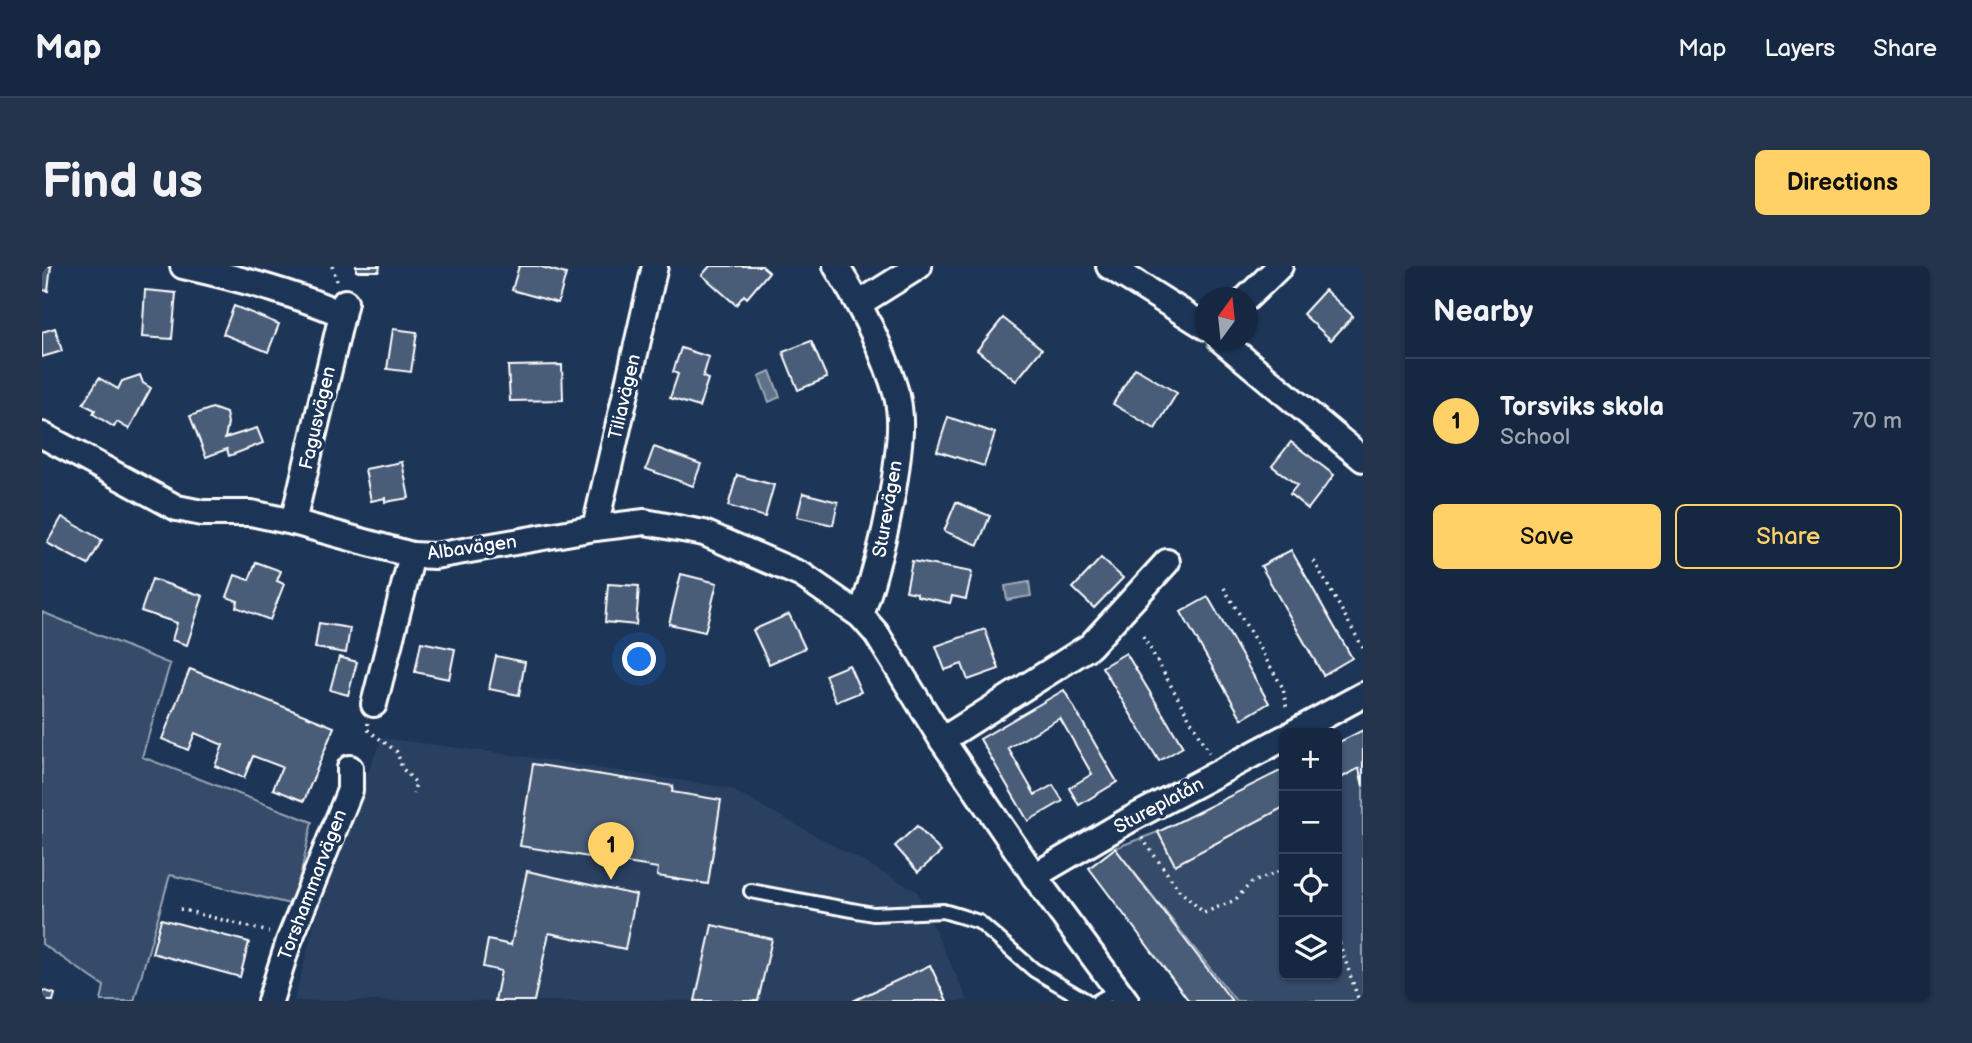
<!DOCTYPE html>
<html lang="en">
<head>
<meta charset="utf-8">
<style>
	body { margin:0; font-family:"Balsamiq Sans",sans-serif; background:#23344c; color:#f1f3f6 }
	.controls { position:absolute; right:21px; bottom:21px; display:grid; overflow:hidden; border-radius:10px; box-shadow:0 2px 5px #0004 }
	.controls button { width:63px; height:63px; display:grid; place-items:center; padding:0; border:0; border-bottom:2px solid #35445a; background:#162841; color:#f1f3f6; font:35px sans-serif }
	.compass { position:absolute; left:1153px; top:21px; width:63px; height:63px; border-radius:50%; background:#162841; box-shadow:0 2px 5px #0004; rotate:15deg }
	.you { position:absolute; left:598px; top:394px; width:24px; height:24px; margin:-18px; border:5px solid #fff; border-radius:50%; background:#1a73e8; box-shadow:0 0 0 10px #1a73e833 }
	.badge { display:grid; place-items:center; width:46px; height:46px; border-radius:50%; background:#ffd166; color:#111; font-size:23px; font-weight:700 }
	.pin { position:absolute; translate:-50% -58px; filter:drop-shadow(0 2px 4px #0008) }
	.pin::after { content:''; position:absolute; top:37px; width:24px; height:21px; background:inherit; clip-path:polygon(0 0,100% 0,50% 100%) }
	.list { margin:0; padding:0; list-style:none }
	h2 { display:flex; justify-content:space-between; align-items:center; height:91px; margin:0; padding:0 28px; font-size:30px }
	h2 small { font-size:23px; font-weight:400; color:#9ea6b1 }
	.list li { display:grid; grid-template-columns:46px 1fr auto; gap:21px; align-items:center; box-sizing:border-box; height:126px; padding:0 28px; border-top:2px solid #35445a }
	.list b { display:block; font-size:26px; white-space:nowrap }
	.list p { margin:0; font-size:23px; white-space:nowrap; color:#9ea6b1 }
	.list em { font-size:23px; font-style:normal; color:#9ea6b1 }
	.actions { display:flex; gap:14px; padding:21px 28px }
	.actions a { flex:1; padding:16px 0; border:2px solid #ffd166; border-radius:10px; text-align:center; font-size:24px; color:#ffd166 }
	.actions .main { background:#ffd166; color:#111 }
	.icon { flex:none; width:38px; height:38px; fill:none; stroke:currentColor; stroke-width:2; stroke-linecap:round; stroke-linejoin:round }
	.map { position:relative; flex:none; width:1321px; height:735px; overflow:hidden; border-radius:10px }
	header { display:flex; align-items:center; gap:42px; box-sizing:border-box; height:98px; padding:0 35px; background:#162841; border-bottom:2px solid #35445a }
	header strong { font-size:33px }
	nav { display:flex; gap:38px; margin-inline-start:auto; font-size:24px }
	.intro { display:flex; align-items:center; justify-content:space-between; box-sizing:border-box; height:168px; padding:0 42px }
	h1 { margin:0; font-size:49px }
	.button { padding:18px 32px; border-radius:10px; background:#ffd166; color:#111; font-size:24px; font-weight:700 }
	main { display:flex; gap:42px; padding:0 42px }
	aside { flex:1; background:#162841; border-radius:10px; box-shadow:0 2px 5px #0004 }
	.map>svg:first-child { display:block }
</style>
</head>
<body>
<header>
<strong>Map</strong>
<nav><a>Map</a><a>Layers</a><a>Share</a></nav>
</header>
<div class="intro"><h1>Find us</h1><a class="button">Directions</a></div>
<main>
<div class="map">
<svg width="1321" height="735" viewBox="0 0 1321 735">
	<rect width="100%" height="100%" fill="#1d3557"/>
	<filter id="ink" filterUnits="userSpaceOnUse"><feTurbulence type="fractalNoise" baseFrequency=".0143" numOctaves="2"/><feDisplacementMap in="SourceGraphic" scale="14" xChannelSelector="R" yChannelSelector="G"/><feConvolveMatrix kernelMatrix="1 2 1 2 8 2 1 2 1" color-interpolation-filters="sRGB"/></filter>
	<g filter="url(#ink)">
		<!-- built -->
		<path fill="#2a4161" d="M 340,472 L 485,491 L 687,522 L 875,625 L 926,735 L 252,735 L 287,603 Z"/>
		<!-- green -->
		<g fill="#364b69" stroke="#9aa5b4" stroke-width="2">
			<path d="M 0,346 L 128,398 L 100,491 L 270,556 L 252,639 L 128,609 L 92,735 L 59,735 L 62,720 L 0,678 Z"/>
			<path d="M 1317,502 L 1321,520 L 1321,735 L 1194,735 L 1073,582 L 1116,566 L 1133,598 L 1242,541 L 1242,709 L 1295,709 L 1295,514 Z"/>
		</g>
		<!-- water -->
		<g fill="#617289" stroke="#a0aab8" stroke-width="2">
			<path d="M 728,105 L 738,131 L 727,136 L 717,110 Z"/>
			<path d="M 987,316 L 989,330 L 965,334 L 963,320 Z"/>
		</g>
		<!-- building -->
		<g fill="#4a5d79" stroke="#fff" stroke-width="2">
			<path d="M 0,0 L 9,0 L 6,25 L 0,24 Z"/>
			<path d="M 314,0 L 338,0 L 337,5 L 314,5 Z"/>
			<path d="M 477,0 L 496,0 L 524,8 L 516,37 L 470,24 Z"/>
			<path d="M 668,0 L 720,0 L 727,6 L 705,32 L 702,29 L 694,39 L 660,9 Z"/>
			<path d="M 103,24 L 134,27 L 130,73 L 100,71 Z"/>
			<path d="M 1283,24 L 1311,50 L 1289,74 L 1261,48 Z"/>
			<path d="M 192,40 L 237,58 L 226,86 L 181,68 Z"/>
			<path d="M 961,52 L 1000,83 L 974,115 L 935,84 Z"/>
			<path d="M 13,62 L 20,85 L 0,91 L 0,66 Z"/>
			<path d="M 351,63 L 375,66 L 369,106 L 345,103 Z"/>
			<path d="M 769,75 L 785,112 L 756,124 L 741,86 Z"/>
			<path d="M 639,82 L 667,91 L 661,111 L 666,113 L 657,141 L 628,132 L 636,108 L 631,106 Z"/>
			<path d="M 520,99 L 521,134 L 468,135 L 466,100 Z"/>
			<path d="M 1093,102 L 1135,127 L 1113,163 L 1071,138 Z"/>
			<path d="M 98,109 L 101,117 L 109,122 L 87,163 L 75,156 L 72,161 L 51,148 L 53,144 L 41,138 L 57,112 L 76,123 L 80,115 Z"/>
			<path d="M 170,142 L 184,147 L 186,157 L 183,172 L 215,162 L 221,177 L 187,190 L 185,183 L 164,191 L 148,150 Z"/>
			<path d="M 906,151 L 953,167 L 942,200 L 895,185 Z"/>
			<path d="M 1249,176 L 1292,209 L 1266,243 L 1248,228 L 1255,219 L 1230,200 Z"/>
			<path d="M 612,181 L 659,198 L 651,220 L 604,203 Z"/>
			<path d="M 360,196 L 367,232 L 343,236 L 343,232 L 329,235 L 323,203 Z"/>
			<path d="M 695,209 L 732,219 L 723,251 L 686,240 Z"/>
			<path d="M 761,227 L 796,236 L 791,259 L 755,251 Z"/>
			<path d="M 914,236 L 948,250 L 936,279 L 902,265 Z"/>
			<path d="M 20,251 L 60,274 L 46,299 L 5,277 Z"/>
			<path d="M 1249,284 L 1310,392 L 1281,409 L 1219,300 Z"/>
			<path d="M 1059,292 L 1081,312 L 1052,342 L 1031,322 Z"/>
			<path d="M 870,295 L 930,306 L 924,333 L 910,330 L 908,337 L 875,330 L 875,327 L 864,325 Z"/>
			<path d="M 214,296 L 239,305 L 235,315 L 242,318 L 228,354 L 194,341 L 196,335 L 185,331 L 193,309 L 207,314 Z"/>
			<path d="M 639,308 L 675,317 L 663,366 L 627,358 Z"/>
			<path d="M 110,313 L 161,330 L 145,379 L 130,374 L 135,357 L 99,345 Z"/>
			<path d="M 566,318 L 597,320 L 594,359 L 563,356 Z"/>
			<path d="M 1166,331 L 1227,437 L 1200,453 L 1139,346 Z"/>
			<path d="M 747,348 L 763,382 L 727,398 L 711,364 Z"/>
			<path d="M 277,357 L 308,362 L 304,387 L 273,382 Z"/>
			<path d="M 943,363 L 957,403 L 926,414 L 920,398 L 903,404 L 894,380 Z"/>
			<path d="M 379,376 L 413,383 L 407,413 L 373,406 Z"/>
			<path d="M 1084,387 L 1141,481 L 1117,495 L 1060,401 Z"/>
			<path d="M 454,390 L 483,396 L 477,429 L 447,423 Z"/>
			<path d="M 297,391 L 315,396 L 306,429 L 288,424 Z"/>
			<path d="M 807,399 L 819,426 L 794,436 L 783,409 Z"/>
			<path d="M 148,403 L 292,461 L 262,535 L 231,523 L 240,501 L 211,490 L 202,512 L 173,500 L 181,479 L 153,467 L 146,484 L 120,473 Z"/>
			<path d="M 1022,424 L 1075,516 L 1037,539 L 1027,522 L 1050,508 L 1018,452 L 966,482 L 993,529 L 1011,519 L 1021,535 L 986,555 L 938,473 Z"/>
			<path d="M 1321,464 L 1321,520 L 1317,502 L 1295,514 L 1295,477 Z"/>
			<path d="M 491,498 L 631,520 L 630,526 L 679,534 L 666,618 L 615,610 L 616,602 L 478,580 Z"/>
			<path d="M 1242,503 L 1242,541 L 1133,599 L 1116,566 Z"/>
			<path d="M 875,560 L 899,586 L 876,606 L 853,580 Z"/>
			<path d="M 1073,582 L 1190,735 L 1147,735 L 1047,602 Z"/>
			<path d="M 485,605 L 594,629 L 583,683 L 507,667 L 492,735 L 453,735 L 459,705 L 441,701 L 446,674 L 469,679 Z"/>
			<path d="M 119,653 L 207,676 L 198,711 L 110,687 Z"/>
			<path d="M 670,659 L 730,673 L 716,735 L 653,735 Z"/>
			<path d="M 888,699 L 905,735 L 811,735 Z"/>
			<path d="M 0,724 L 13,728 L 11,735 L 0,735 Z"/>
		</g>
		<g fill="none" stroke-linecap="round" stroke-linejoin="round">
			<!-- lane casing -->
			<g stroke="#fff" stroke-width="18">
				<g id="lane">
					<path d="M 709,625 L 831,648 L 901,645 L 918,650 L 937,656 L 992,704 L 1045,735"/>
					<path d="M 1056,735 L 1076,724"/>
				</g>
			</g>
			<!-- street casing -->
			<g stroke="#fff" stroke-width="30">
				<g id="street">
					<path d="M 141,0 C 196,12 249,26 300,48"/>
					<path d="M 794,0 C 819,40 842,84 855,130 C 861,155 857,180 854,205 C 847,255 835,302 819,350"/>
					<path d="M 1067,0 L 1164,61"/>
					<path d="M 1205,32 L 1238,0"/>
					<path d="M 818,37 L 877,0"/>
					<path d="M 1179,74 L 1321,193"/>
					<path d="M 0,169 L 135,242 L 160,247 L 209,247 L 251,256 L 370,289 L 393,290 L 553,262 L 603,256 L 662,267 L 760,309 L 819,350 L 834,367 L 900,474 L 1000,621 L 1084,735"/>
					<path d="M 251,256 L 303,36"/>
					<path d="M 553,262 L 613,0"/>
					<path d="M 332,438 L 370,289"/>
					<path d="M 1251,467 L 1321,429"/>
					<path d="M 900,474 L 1048,380 L 1125,296"/>
					<path d="M 992,610 L 1089,553 L 1242,472"/>
					<path d="M 228,735 L 247,675 L 308,524 L 308,502"/>
				</g>
			</g>
			<!-- path -->
			<g stroke="#fff" stroke-width="3.5" stroke-dasharray="2 5" stroke-linecap="butt">
				<path d="M 290,0 L 296,18"/>
				<path d="M 1272,295 L 1321,382"/>
				<path d="M 1182,322 L 1241,422 L 1245,444"/>
				<path d="M 1101,370 L 1167,487"/>
				<path d="M 326,457 L 325,463 L 355,486 L 360,502 L 374,517 L 371,527"/>
				<path d="M 1100,572 L 1137,624 L 1162,647 L 1193,634 L 1209,617 L 1242,603"/>
				<path d="M 138,643 L 227,666"/>
				<path d="M 1295,670 L 1317,735"/>
			</g>
			<!-- lane -->
			<use href="#lane" stroke="#1d3557" stroke-width="12"/>
			<!-- street -->
			<use href="#street" stroke="#1d3557" stroke-width="24"/>
		</g>
	</g>
	<g text-anchor="middle" dominant-baseline="central" stroke-width="7" stroke-linejoin="round" paint-order="stroke">
		<!-- street labels -->
		<g font-size="19" fill="#fff" stroke="#1d3557">
			<text transform="translate(583 131) rotate(-77)">Tiliavägen</text>
			<text transform="translate(276 152) rotate(-77)">Fagusvägen</text>
			<text transform="translate(846 243) rotate(-80)">Sturevägen</text>
			<text transform="translate(430 282) rotate(-8)">Albavägen</text>
			<text transform="translate(1117 540) rotate(-28)">Stureplatån</text>
			<text transform="translate(271 619) rotate(-69)">Torshammarvägen</text>
		</g>
	</g>
</svg>
<div class="controls">
<button>+</button>
<button>−</button>
<button><svg class="icon" aria-label="locate" viewBox="0 0 24 24"><circle cx="12" cy="12" r="6"/><path d="M12 2v4M12 18v4M2 12h4M18 12h4"/></svg></button>
<button><svg class="icon" aria-label="layers" viewBox="0 0 24 24"><path d="M12 4l9 5-9 5-9-5zM3 14l9 5 9-5"/></svg></button>
</div>
<svg class="compass" viewBox="-18 -18 36 36"><path d="M0-13l5 13h-10z" fill="#e53935"/><path d="M0 13l5-13h-10z" fill="#9ea6b1"/></svg>
<div class="you"></div>
<div class="pin badge" style="left:569px;top:614px">1</div>
</div>
<aside>
<h2>Nearby<small></small></h2>
<ul class="list">
<li><span class="badge">1</span><div><b>Torsviks skola</b><p>School</p></div><em>70 m</em></li>
</ul>
<div class="actions"><a class="main">Save</a><a>Share</a></div>
</aside>
</main>
</body>
</html>
